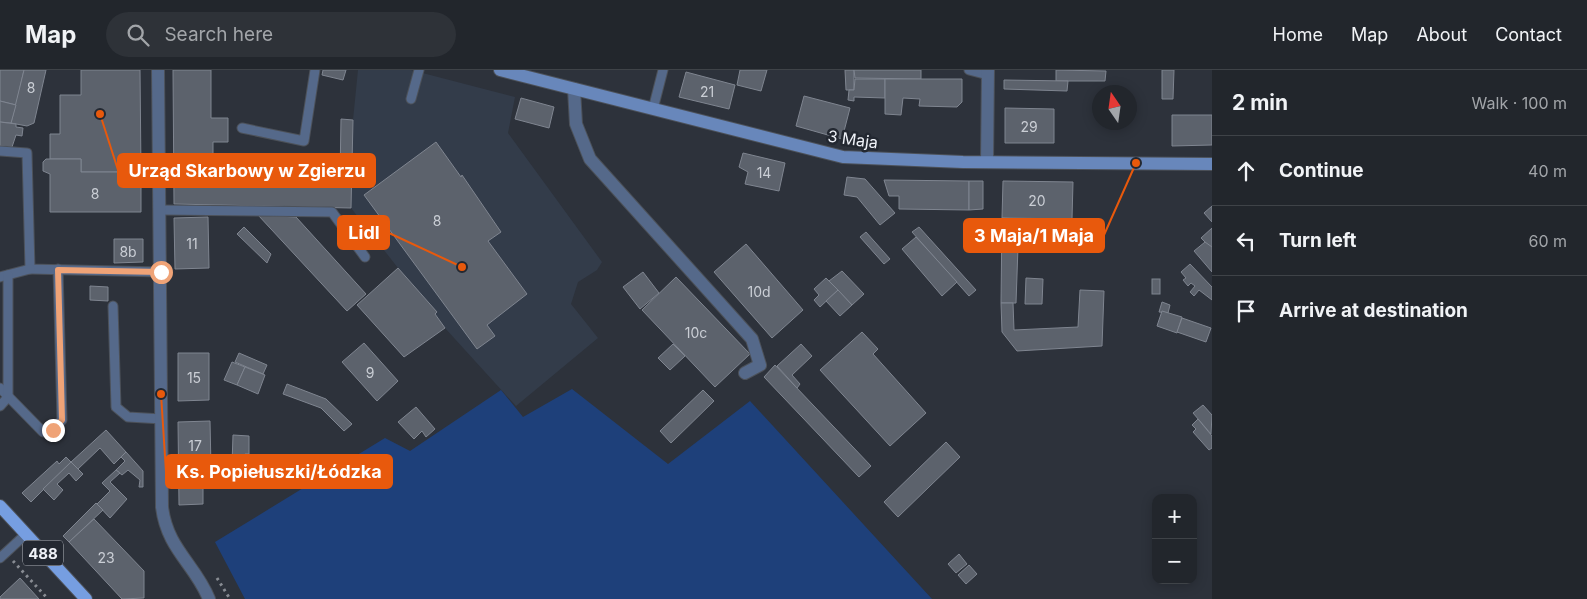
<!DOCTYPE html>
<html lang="en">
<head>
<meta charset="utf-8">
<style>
	body { margin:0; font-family:Inter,sans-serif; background:#2e3238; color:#f1f3f6 }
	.controls { position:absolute; right:15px; bottom:15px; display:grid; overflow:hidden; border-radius:10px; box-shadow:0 2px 12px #0003 }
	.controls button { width:45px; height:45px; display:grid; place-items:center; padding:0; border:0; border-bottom:1px solid #3f4348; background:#22262c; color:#f1f3f6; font:25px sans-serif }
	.compass { position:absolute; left:1092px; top:15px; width:45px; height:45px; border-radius:50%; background:#22262c; box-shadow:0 2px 12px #0003; rotate:347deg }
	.stop { position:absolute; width:15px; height:15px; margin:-11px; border:4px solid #efa377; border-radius:50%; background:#fff }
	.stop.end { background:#efa377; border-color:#fff; box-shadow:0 1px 5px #0008 }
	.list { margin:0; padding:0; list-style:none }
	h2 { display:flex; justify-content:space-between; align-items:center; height:65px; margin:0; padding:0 20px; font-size:21px }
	h2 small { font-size:16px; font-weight:400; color:#a2a5a9 }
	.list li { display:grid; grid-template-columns:32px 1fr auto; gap:15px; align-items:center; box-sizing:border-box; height:70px; padding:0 20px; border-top:1px solid #3f4348 }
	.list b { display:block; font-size:19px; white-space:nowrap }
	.list em { font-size:16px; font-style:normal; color:#a2a5a9 }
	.icon { flex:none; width:28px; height:28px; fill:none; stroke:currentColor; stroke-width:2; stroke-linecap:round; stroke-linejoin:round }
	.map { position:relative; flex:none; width:1212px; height:529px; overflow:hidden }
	header { display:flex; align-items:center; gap:30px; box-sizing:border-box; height:70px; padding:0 25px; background:#22262c; border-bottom:1px solid #3f4348 }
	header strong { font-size:24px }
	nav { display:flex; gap:28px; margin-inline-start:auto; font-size:18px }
	.search { width:350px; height:45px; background:#2e3238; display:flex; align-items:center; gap:12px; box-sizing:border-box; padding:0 18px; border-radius:28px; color:#a2a5a9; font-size:19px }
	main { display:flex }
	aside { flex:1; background:#22262c }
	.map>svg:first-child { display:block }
</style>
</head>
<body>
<header>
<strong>Map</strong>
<div class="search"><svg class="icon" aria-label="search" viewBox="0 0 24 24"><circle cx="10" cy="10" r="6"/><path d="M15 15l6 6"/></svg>Search here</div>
<nav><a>Home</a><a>Map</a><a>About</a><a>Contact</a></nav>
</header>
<main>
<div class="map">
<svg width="1212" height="529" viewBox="0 0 1212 529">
	<rect width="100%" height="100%" fill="#2d323b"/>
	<!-- built -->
	<path fill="#333c4a" d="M 358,0 L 411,0 L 515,27 L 508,63 L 602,192 L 597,200 L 578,212 L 571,234 L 598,268 L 516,336 L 445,258 L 435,244 L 437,242 L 398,198 L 351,138 L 353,50 Z"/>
	<!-- green -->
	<path fill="#1e407a" d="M 572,319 L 668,394 L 750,331 L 932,529 L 245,529 L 215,472 L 385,368 L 410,381 L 501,320 L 523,347 Z"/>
	<!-- building -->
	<g fill="#5c626c" stroke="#7f8590">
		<path d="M 0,0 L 24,0 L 16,35 L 0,31 Z"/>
		<path d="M 24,0 L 46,0 L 34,53 L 27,56 L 11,53 Z"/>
		<path d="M 81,0 L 140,0 L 141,102 L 81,102 L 81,89 L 50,89 L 50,64 L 60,64 L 60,25 L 81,25 Z"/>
		<path d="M 173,0 L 211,0 L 211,48 L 228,48 L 228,72 L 213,72 L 213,96 L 228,96 L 228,107 L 254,107 L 254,98 L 273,98 L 273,105 L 340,107 L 341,49 L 353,50 L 351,138 L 174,134 Z"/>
		<path d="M 323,0 L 346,0 L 343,10 L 322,5 Z"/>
		<path d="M 740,0 L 767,0 L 761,21 L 737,15 Z"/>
		<path d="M 845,0 L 854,0 L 854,20 L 846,20 Z"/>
		<path d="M 854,0 L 921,0 L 921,9 L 855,8 Z"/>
		<path d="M 1056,0 L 1106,1 L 1105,11 L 1056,11 Z"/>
		<path d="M 1162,0 L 1174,0 L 1173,29 L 1162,29 Z"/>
		<path d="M 686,2 L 735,15 L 729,39 L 679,27 Z"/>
		<path d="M 855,9 L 885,9 L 885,28 L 854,27 L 854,31 L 848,30 L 849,20 L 854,20 Z"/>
		<path d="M 885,9 L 962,9 L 962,32 L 957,37 L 919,36 L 920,29 L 903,28 L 901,45 L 885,44 Z"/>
		<path d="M 1004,10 L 1068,11 L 1067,21 L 1004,19 Z"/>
		<path d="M 804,26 L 850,38 L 842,69 L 796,56 Z"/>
		<path d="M 521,28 L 554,37 L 549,58 L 515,49 Z"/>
		<path d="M 0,31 L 16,35 L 11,53 L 0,52 Z"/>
		<path d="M 1005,38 L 1054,39 L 1054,73 L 1005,73 Z"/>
		<path d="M 1172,45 L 1212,45 L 1212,75 L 1172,76 Z"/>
		<path d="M 0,52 L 16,54 L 16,57 L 23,58 L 22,66 L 16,65 L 12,77 L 0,76 Z"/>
		<path d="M 436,72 L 461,107 L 462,105 L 501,162 L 488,171 L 527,224 L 487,255 L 495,266 L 477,279 L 364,125 Z"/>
		<path d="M 743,83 L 785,93 L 779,121 L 745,114 L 748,102 L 739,97 Z"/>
		<path d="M 46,89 L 81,89 L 81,102 L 141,102 L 141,142 L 50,142 L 50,104 L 43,101 L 43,92 Z"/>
		<path d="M 847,107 L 865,109 L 895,143 L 880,155 L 857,127 L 844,125 Z"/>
		<path d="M 884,110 L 969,111 L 969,140 L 899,139 L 899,126 L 889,126 Z"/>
		<path d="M 969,111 L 983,111 L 983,139 L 969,140 Z"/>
		<path d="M 1003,111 L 1073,112 L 1072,149 L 1002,148 Z"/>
		<path d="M 1212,136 L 1212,152 L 1204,143 Z"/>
		<path d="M 258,145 L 296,147 L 366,224 L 347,241 Z"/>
		<path d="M 208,147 L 209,198 L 175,199 L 174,148 Z"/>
		<path d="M 1002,148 L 1019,149 L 1016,233 L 1001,233 Z"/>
		<path d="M 244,157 L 271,184 L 267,193 L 237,164 Z"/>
		<path d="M 919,157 L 976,220 L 969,226 L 912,162 Z"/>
		<path d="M 1212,158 L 1212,177 L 1211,178 L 1201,168 Z"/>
		<path d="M 866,162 L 890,189 L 884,194 L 860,167 Z"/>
		<path d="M 916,167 L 957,212 L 942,226 L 902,179 Z"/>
		<path d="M 114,169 L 143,169 L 143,192 L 114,193 Z"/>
		<path d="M 1205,172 L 1212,177 L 1212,202 L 1194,181 Z"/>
		<path d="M 746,174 L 803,240 L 772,268 L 714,202 Z"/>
		<path d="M 1190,194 L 1212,217 L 1212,230 L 1199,220 L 1194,226 L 1190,222 L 1195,216 L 1191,213 L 1188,216 L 1183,210 L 1186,208 L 1181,202 Z"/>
		<path d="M 398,198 L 437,242 L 435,244 L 445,258 L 404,287 L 357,235 Z"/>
		<path d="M 842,201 L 864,224 L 852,235 L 829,211 Z"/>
		<path d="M 643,202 L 659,223 L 640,239 L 623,217 Z"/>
		<path d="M 676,207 L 750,284 L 715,317 L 642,240 Z"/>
		<path d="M 826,208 L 838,220 L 820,237 L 814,230 L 819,225 L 814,219 Z"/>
		<path d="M 1026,208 L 1043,209 L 1042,234 L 1025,234 Z"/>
		<rect x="1152" y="209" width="8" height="15"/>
		<path d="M 90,216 L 108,217 L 108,231 L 90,230 Z"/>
		<path d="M 838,220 L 852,235 L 840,246 L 826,231 Z"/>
		<path d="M 1080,220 L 1104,221 L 1102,276 L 1017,281 L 1002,262 L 1001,233 L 1013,233 L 1014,260 L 1078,257 Z"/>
		<path d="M 1162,232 L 1170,235 L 1168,243 L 1159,242 Z"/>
		<path d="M 1162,241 L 1182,247 L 1177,263 L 1157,256 Z"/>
		<path d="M 1182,248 L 1211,258 L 1206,272 L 1177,262 Z"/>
		<path d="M 862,262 L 878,279 L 873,284 L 926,343 L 890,376 L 820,300 Z"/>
		<path d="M 364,273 L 398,311 L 377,331 L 342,292 Z"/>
		<path d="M 673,274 L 685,286 L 670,300 L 658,288 Z"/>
		<path d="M 801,274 L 812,286 L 792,305 L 800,314 L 797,318 L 777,296 Z"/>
		<path d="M 178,283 L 209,283 L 209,330 L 178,331 Z"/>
		<path d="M 239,283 L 267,295 L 263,304 L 235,292 Z"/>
		<path d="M 232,292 L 245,297 L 237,315 L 224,310 Z"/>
		<path d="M 775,295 L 871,396 L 859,407 L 764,307 Z"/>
		<path d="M 245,297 L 265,305 L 258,324 L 237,315 Z"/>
		<path d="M 287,314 L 326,329 L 352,354 L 344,361 L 321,338 L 283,324 Z"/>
		<path d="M 703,320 L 714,331 L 671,373 L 660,361 Z"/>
		<path d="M 1203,335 L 1212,345 L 1211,364 L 1193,343 Z"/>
		<path d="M 416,337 L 435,359 L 426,367 L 422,361 L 414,369 L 398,352 Z"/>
		<path d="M 1198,349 L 1212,366 L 1212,378 L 1209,380 L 1193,362 L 1196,359 L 1192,355 Z"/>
		<path d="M 210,351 L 211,398 L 195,398 L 195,415 L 203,415 L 203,434 L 179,435 L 178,352 Z"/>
		<path d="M 106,360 L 126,382 L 114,394 L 100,378 L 78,399 L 71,392 Z"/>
		<path d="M 233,365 L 249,366 L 249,384 L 245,384 L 245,394 L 232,394 Z"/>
		<path d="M 946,372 L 960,387 L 898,447 L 884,432 Z"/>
		<path d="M 126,382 L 143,401 L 143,417 L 139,417 L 140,410 L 128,400 L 122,405 L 116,400 L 125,391 L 121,387 Z"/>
		<path d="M 66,387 L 71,392 L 31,432 L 22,423 L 57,391 L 59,394 Z"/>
		<path d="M 71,392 L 83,404 L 76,411 L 69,403 L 57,414 L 63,420 L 54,430 L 43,419 Z"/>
		<path d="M 116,400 L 120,403 L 110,412 L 127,429 L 110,448 L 97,434 L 110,421 L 102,413 Z"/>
		<path d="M 96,433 L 103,440 L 69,472 L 63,466 Z"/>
		<path d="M 94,449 L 144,501 L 144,528 L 122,529 L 69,472 Z"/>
		<path d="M 959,484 L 967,494 L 956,503 L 948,494 Z"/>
		<path d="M 969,495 L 977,504 L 966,514 L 958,505 Z"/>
		<path d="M 20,508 L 39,529 L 0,529 L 0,527 Z"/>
	</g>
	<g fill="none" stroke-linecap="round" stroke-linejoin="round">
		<!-- service casing -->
		<g stroke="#4c5159" stroke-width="11">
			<g id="service">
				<path d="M 969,0 L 988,5"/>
				<path d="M 411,29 L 419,0"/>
				<path d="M 653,39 L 663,0"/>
				<path d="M 242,58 L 304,71 L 315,0"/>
				<path d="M 0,81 L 27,83 L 30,199 L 161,202"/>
				<path d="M 160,140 L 332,142 L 365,187"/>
				<path d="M 0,207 L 30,199"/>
				<path d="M 113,236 L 116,337 L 128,347 L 162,349"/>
				<path d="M 0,318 L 43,362 L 53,360 L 62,350 L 58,199"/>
				<path d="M 0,336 L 8,327 L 8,205"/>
				<path d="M 0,488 L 26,464"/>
			</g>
		</g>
		<!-- minor casing -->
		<g stroke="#4c5159" stroke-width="14">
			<g id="minor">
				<path d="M 574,19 L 576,54 L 590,89 L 752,269 L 760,295 L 745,303"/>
				<path d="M 987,92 L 988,0"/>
			</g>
		</g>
		<!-- tertiary casing -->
		<g stroke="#4c5159" stroke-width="14">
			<path id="tertiary" d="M 158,0 L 162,437 C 167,479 195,494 209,529"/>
		</g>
		<!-- secondary casing -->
		<g stroke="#4c5159" stroke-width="14">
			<path id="secondary" d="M 500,0 L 843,87 L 963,92 L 1212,94"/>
		</g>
		<!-- primary casing -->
		<g stroke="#4c5159" stroke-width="14">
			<path id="primary" d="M 0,436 L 86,529"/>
		</g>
		<!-- path -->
		<g stroke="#888c93" stroke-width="3" stroke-dasharray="2.5 4" stroke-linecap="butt">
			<path d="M 13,491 L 48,529"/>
			<path d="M 217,508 L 230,529"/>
		</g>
		<!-- service -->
		<use href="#service" stroke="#55698a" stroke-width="9"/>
		<!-- minor -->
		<use href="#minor" stroke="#55698a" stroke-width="12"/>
		<!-- tertiary -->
		<use href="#tertiary" stroke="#55698a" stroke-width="12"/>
		<!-- secondary -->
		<use href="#secondary" stroke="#6887bb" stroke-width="12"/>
		<!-- primary -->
		<use href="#primary" stroke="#769ee1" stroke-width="12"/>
	</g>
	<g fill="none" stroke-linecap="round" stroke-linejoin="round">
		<!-- route -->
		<path stroke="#efa377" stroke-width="6" d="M 53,360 L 62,350 L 58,200 L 161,202"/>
	</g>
	<g text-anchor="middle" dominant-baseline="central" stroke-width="5" stroke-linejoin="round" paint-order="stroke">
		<!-- number labels -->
		<g font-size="14" fill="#caced5">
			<text x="31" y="17">8</text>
			<text x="707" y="21">21</text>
			<text x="1029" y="56">29</text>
			<text x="764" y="102">14</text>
			<text x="95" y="123">8</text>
			<text x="1037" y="130">20</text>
			<text x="437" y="150">8</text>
			<text x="192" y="173">11</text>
			<text x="128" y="181">8b</text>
			<text x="759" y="221">10d</text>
			<text x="696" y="262">10c</text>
			<text x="370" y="302">9</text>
			<text x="194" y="307">15</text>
			<text x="195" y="375">17</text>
			<text x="106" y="487">23</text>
		</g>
		<!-- shield labels -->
		<rect fill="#232831" stroke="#b2b5bc" stroke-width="1" x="23" y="470.5" width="40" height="25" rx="4"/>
		<g font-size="15" font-weight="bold" fill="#eff2f8">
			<text x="43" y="483">488</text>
		</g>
		<!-- street labels -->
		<g font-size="16" fill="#eff2f8" stroke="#232831">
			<text transform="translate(853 69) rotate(8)">3 Maja</text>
		</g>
	</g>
	<!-- callouts -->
	<path fill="none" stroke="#e8590c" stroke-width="2" d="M100 44L118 100M462 197L389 163M1136 93L1104 165M161 324L166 402"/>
	<g fill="#e8590c" stroke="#232831" stroke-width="2">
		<circle cx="100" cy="44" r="5"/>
		<circle cx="462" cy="197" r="5"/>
		<circle cx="1136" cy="93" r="5"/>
		<circle cx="161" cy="324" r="5"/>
	</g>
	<g fill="#e8590c" stroke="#e8590c" stroke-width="2">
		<rect x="118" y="84" width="257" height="33" rx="5"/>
		<rect x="338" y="146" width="51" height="33" rx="5"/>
		<rect x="964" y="149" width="140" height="33" rx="5"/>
		<rect x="166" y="385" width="226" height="33" rx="5"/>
	</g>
	<g font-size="18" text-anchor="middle" font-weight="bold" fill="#fff">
		<text x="247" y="107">Urząd Skarbowy w Zgierzu</text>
		<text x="364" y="169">Lidl</text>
		<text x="1034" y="172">3 Maja/1 Maja</text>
		<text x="279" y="408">Ks. Popiełuszki/Łódzka</text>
	</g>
</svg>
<div class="controls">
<button>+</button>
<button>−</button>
</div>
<svg class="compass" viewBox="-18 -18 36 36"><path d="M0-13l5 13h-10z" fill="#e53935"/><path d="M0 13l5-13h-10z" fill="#a2a5a9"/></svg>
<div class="stop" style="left:161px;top:202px"></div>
<div class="stop end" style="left:53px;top:360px"></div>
</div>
<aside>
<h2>2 min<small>Walk · 100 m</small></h2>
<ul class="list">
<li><svg class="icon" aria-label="ahead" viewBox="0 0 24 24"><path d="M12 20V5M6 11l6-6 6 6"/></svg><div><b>Continue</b></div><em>40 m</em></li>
<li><svg class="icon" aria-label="left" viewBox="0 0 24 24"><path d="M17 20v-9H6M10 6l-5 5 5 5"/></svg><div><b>Turn left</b></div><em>60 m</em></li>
<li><svg class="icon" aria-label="arrive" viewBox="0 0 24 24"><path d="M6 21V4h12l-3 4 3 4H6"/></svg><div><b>Arrive at destination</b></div></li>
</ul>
</aside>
</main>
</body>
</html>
